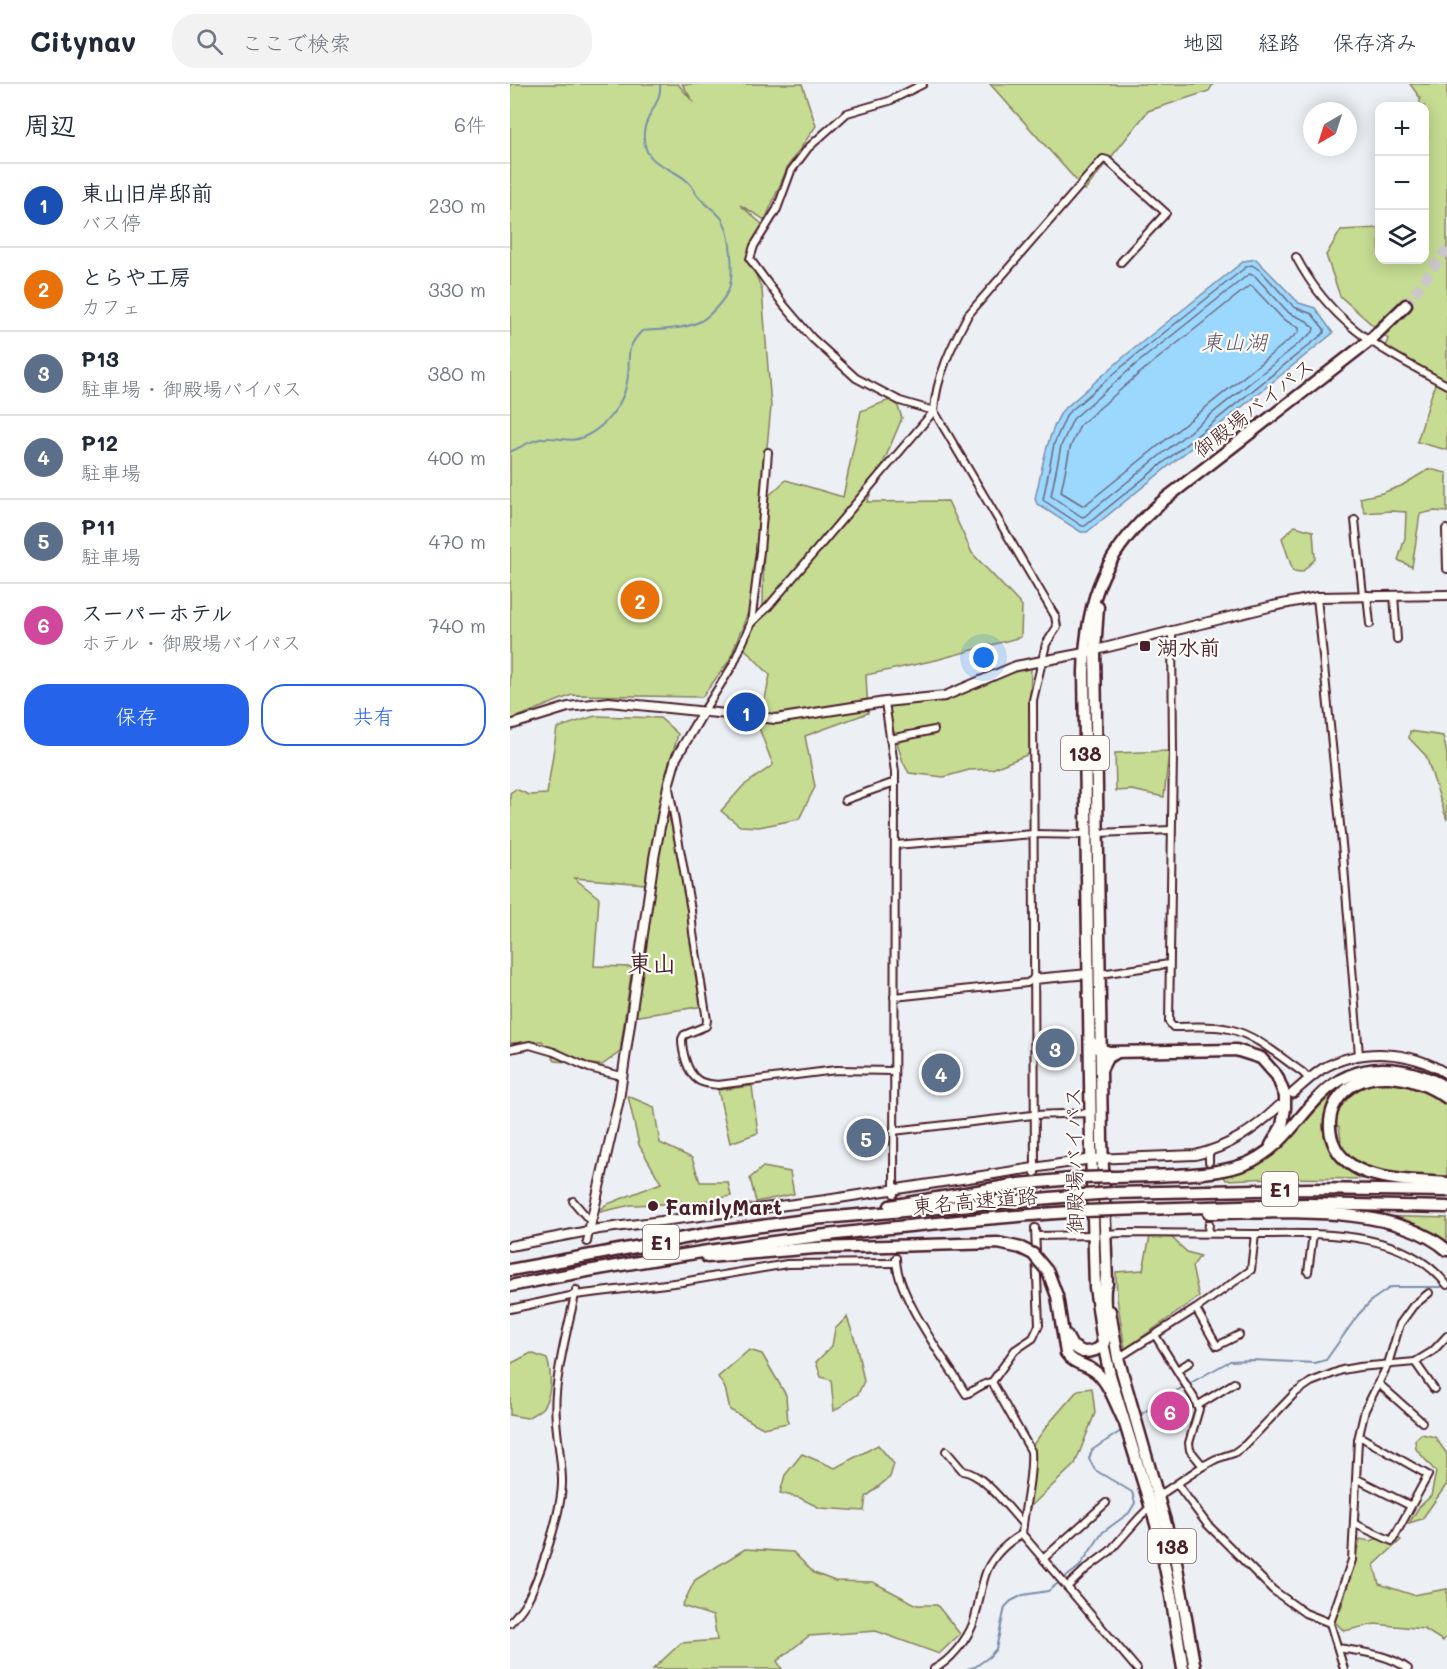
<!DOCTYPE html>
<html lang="ja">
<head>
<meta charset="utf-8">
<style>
	body { margin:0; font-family:Mali,"Klee One",sans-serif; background:#f2f2f3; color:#1f2937 }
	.controls { position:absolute; right:18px; top:18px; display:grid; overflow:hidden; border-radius:12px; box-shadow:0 3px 15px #0003 }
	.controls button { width:54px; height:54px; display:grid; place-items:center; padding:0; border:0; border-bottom:2px solid #e0e1e3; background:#fff; color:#1f2937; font:30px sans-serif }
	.compass { position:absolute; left:793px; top:18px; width:54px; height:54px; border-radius:50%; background:#fff; box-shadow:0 3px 15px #0003; rotate:219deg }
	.you { position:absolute; left:474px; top:574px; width:21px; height:21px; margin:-15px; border:4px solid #fff; border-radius:50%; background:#1a73e8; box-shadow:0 0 0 9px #1a73e833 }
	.badge { display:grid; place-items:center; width:39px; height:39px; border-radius:50%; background:#2563eb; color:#fff; font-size:20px; font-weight:700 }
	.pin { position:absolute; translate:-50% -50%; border:3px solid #fff; box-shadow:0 2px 6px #0006 }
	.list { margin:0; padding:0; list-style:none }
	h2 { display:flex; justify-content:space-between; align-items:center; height:78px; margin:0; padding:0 24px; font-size:26px }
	h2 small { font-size:20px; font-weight:400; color:#747a83 }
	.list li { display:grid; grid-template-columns:39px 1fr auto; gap:18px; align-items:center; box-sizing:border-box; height:84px; padding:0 24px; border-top:2px solid #e0e1e3 }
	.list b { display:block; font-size:22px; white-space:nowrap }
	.list p { margin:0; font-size:20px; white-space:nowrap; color:#747a83 }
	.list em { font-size:20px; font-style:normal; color:#747a83 }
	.actions { display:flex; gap:12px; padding:18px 24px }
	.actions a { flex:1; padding:14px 0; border:2px solid #2563eb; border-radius:24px; text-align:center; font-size:21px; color:#2563eb }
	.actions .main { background:#2563eb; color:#fff }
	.icon { flex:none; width:33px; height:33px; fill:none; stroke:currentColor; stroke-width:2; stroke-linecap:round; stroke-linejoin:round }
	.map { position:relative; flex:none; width:937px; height:1585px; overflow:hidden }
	header { display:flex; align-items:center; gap:36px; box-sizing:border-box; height:84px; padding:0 30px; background:#fff; border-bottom:2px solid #e0e1e3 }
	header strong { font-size:28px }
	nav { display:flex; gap:33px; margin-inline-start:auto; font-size:21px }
	.search { width:420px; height:54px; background:#f2f2f3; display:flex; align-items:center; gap:15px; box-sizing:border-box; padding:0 21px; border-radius:24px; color:#747a83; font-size:22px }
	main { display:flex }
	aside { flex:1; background:#fff }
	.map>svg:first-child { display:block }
</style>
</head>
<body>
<header>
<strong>Citynav</strong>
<div class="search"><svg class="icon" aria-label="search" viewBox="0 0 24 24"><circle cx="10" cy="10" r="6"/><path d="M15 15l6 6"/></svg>ここで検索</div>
<nav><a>地図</a><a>経路</a><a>保存済み</a></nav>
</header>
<main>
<aside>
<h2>周辺<small>6件</small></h2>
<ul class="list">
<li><span class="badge" style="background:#1a4fb4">1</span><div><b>東山旧岸邸前</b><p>バス停</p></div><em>230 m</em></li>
<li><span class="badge" style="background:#e8710a">2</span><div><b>とらや工房</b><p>カフェ</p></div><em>330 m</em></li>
<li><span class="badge" style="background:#5c6f8a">3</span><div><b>P13</b><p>駐車場 · 御殿場バイパス</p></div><em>380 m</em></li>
<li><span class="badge" style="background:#5c6f8a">4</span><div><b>P12</b><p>駐車場</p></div><em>400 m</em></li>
<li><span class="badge" style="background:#5c6f8a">5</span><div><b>P11</b><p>駐車場</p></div><em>470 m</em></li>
<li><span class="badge" style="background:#d1479c">6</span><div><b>スーパーホテル</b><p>ホテル · 御殿場バイパス</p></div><em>740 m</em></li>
</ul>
<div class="actions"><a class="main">保存</a><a>共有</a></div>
</aside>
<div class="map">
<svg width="937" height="1585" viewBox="0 0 937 1585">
	<rect width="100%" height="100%" fill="#ecf0f5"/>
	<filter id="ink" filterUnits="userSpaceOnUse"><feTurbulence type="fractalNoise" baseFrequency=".0167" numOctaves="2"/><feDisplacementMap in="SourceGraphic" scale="12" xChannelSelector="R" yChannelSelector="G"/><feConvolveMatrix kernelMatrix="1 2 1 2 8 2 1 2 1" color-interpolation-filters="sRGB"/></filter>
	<g filter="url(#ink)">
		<!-- green -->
		<g fill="#c5dc92" stroke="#887e5e" stroke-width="1.5">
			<path d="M 0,0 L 168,0 L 184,19 L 172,0 L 292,0 L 306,42 L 278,82 L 255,136 L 230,121 L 253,141 L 240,176 L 252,206 L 261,323 L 241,521 L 219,577 L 192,613 L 62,611 L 0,636 Z"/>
			<path d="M 480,0 L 703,0 L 699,7 L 638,27 L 575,106 Z"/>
			<path d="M 900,0 L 937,0 L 937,366 L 907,358 L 927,293 L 892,275 L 875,263 L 878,255 L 830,212 L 816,171 L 831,146 L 869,144 L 870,176 L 914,176 L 914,77 L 918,52 L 915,43 L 914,22 L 910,22 L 910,14 Z"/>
			<path d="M 385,314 L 392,334 L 357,418 L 438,417 L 462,469 L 512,522 L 511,553 L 426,576 L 356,591 L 358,629 L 295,652 L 305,703 L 289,735 L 249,743 L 230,742 L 211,727 L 233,702 L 263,681 L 249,644 L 260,591 L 232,562 L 253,528 L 254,416 L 276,396 L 333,413 L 351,327 Z"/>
			<path d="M 919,385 L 937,389 L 937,428 L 924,427 L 910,430 L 902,483 L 888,476 L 895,454 L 896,428 L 881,427 L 855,429 L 850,414 L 872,409 L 891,402 Z"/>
			<path d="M 785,442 L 803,447 L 805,475 L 792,488 L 783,487 L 772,454 Z"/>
			<path d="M 521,583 L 519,670 L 482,685 L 459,686 L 434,693 L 399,689 L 393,678 L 376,623 Z"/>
			<path d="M 85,632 L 150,634 L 168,650 L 152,710 L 173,781 L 194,922 L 122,933 L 133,849 L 135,800 L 64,794 L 89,814 L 84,882 L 122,883 L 110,968 L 92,981 L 45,977 L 32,957 L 0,959 L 0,709 L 6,705 L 19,711 L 37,710 L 47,644 Z"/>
			<path d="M 900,647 L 933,652 L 937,670 L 937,736 L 916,672 L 899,654 Z"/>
			<path d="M 659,667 L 654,713 L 622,706 L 606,707 L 605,669 Z"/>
			<path d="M 850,991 L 832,1006 L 818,1059 L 870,1095 L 764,1094 L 716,1096 L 713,1091 L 733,1085 L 820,1006 Z"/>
			<path d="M 867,998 C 898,998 911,1003 937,1019 L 937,1093 C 902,1092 849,1094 829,1059 L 831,1056 L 829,1042 L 825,1041 C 828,1018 846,1003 867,998 Z"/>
			<path d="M 242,1002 L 248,1049 L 220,1059 L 208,1006 Z"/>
			<path d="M 118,1012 L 144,1023 L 150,1059 L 182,1074 L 190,1098 L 218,1098 L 221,1112 L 182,1119 L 121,1121 L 90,1128 L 95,1121 L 151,1099 L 129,1061 Z"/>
			<path d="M 253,1083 L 280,1088 L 284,1110 L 246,1118 L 240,1094 Z"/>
			<path d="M 865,1132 L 937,1134 L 937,1161 L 903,1141 Z"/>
			<path d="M 640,1152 L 660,1152 L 677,1168 L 690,1172 L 682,1183 L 689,1213 L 615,1265 L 607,1214 L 606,1188 L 633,1186 Z"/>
			<path d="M 337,1233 L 346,1259 L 354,1297 L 348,1310 L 324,1327 L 321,1296 L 311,1293 L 306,1278 L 322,1262 L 325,1245 Z"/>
			<path d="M 239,1266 L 252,1270 L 276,1311 L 278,1339 L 253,1344 L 220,1326 L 215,1304 L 208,1293 Z"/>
			<path d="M 21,1269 L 37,1275 C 42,1289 42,1310 33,1323 C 30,1327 22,1331 17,1334 L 0,1331 L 0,1280 Z"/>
			<path d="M 582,1304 L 585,1329 L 565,1380 L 519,1424 L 522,1362 L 540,1338 L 568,1306 Z"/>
			<path d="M 911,1350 L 925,1353 L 937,1370 L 937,1400 L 912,1435 L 899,1439 L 909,1423 L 921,1412 L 926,1388 L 906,1365 L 905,1356 Z"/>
			<path d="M 368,1361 L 384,1380 L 380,1393 L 356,1413 L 354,1427 L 310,1424 L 290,1414 L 270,1409 L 275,1391 L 292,1370 L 325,1384 Z"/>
			<path d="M 880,1450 L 891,1456 L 864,1481 L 869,1500 L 903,1511 L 937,1505 L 937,1552 L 933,1557 L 914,1545 L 865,1540 L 834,1547 L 824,1537 L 832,1522 L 850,1455 L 860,1457 Z"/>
			<path d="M 235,1465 L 283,1468 L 304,1489 L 325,1497 L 363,1498 L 407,1521 L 427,1521 L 450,1550 L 429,1570 L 366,1547 L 299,1552 L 267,1577 L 272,1585 L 143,1585 L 171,1559 L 207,1556 L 203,1532 L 172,1522 L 185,1496 Z"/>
		</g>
		<!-- water -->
		<path fill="#9cd8fd" stroke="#7b8ea9" stroke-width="1.5" d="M 746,175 L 789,219 L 805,224 L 823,249 L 577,448 L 571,448 L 527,420 L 525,415 C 532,385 536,354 552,327 L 616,271 L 734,177 Z"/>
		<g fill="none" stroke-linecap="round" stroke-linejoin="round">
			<!-- shore -->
			<g stroke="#6b697f" stroke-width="1.5">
				<path d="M 742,181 L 751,187 L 784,223 L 802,230 L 814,245 L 814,249 L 575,442 L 572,442 L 533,416 L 544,360 L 557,330 L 620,276 L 736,183 Z"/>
				<path d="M 739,190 L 745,192 L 779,229 L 797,237 L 804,244 L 803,248 L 575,432 L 572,433 L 541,412 L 551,362 L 563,335 L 625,281 Z"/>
				<path d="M 739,202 L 742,202 L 773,235 L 789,244 L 789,248 L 575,421 L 572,421 L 551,408 L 560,364 L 570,341 L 631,288 Z"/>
			</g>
			<!-- stream -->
			<g stroke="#7b8ea9" stroke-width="2">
				<path d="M 0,368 C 11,363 27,353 39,354 C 53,354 62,359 76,352 C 96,342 113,321 117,298 C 122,275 112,267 132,247 C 151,245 174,246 191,237 C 201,231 213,217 218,207 C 225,191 221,149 212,135 C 206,127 196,121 189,113 C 185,109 183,102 178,98 C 166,85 143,83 136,65 C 126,35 153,23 150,0"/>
				<path d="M 630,1331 L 666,1307 L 720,1277 L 742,1276 L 805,1279 L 816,1276 L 848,1231 L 862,1216 L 881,1203 L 931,1203"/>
				<path d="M 457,1585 L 465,1583 L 479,1573 L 486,1565 L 495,1523 L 501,1517 L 513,1511 L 538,1507 L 569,1483 L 593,1448 L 619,1429 L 625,1419 L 622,1408 L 585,1386 L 579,1375 L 582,1366 L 614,1345"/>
			</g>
			<!-- minor-tunnel -->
			<g stroke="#ccc6cd" stroke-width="6" stroke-dasharray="6 3" stroke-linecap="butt">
				<path d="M 525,1089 L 525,1144"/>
				<path d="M 384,1110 L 386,1174"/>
				<path d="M 699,1140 L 699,1078"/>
				<path d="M 66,1206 L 77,1158"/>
			</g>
			<!-- trunk-tunnel -->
			<path stroke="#ccc6cd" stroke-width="10" stroke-dasharray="10 5" stroke-linecap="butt" d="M 896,221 L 937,165"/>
			<!-- minor casing -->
			<g stroke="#4a1f2b" stroke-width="10">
				<g id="minor">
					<path d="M 413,0 L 379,17 L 337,29 L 298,64 L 281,87 L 267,125 L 244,162 L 240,175 L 273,220 L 302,254 L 346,294 L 390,317 L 424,327"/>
					<path d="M 786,173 C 823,243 871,265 937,301"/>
					<path d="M 845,436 L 853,511"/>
					<path d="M 936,445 L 937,485"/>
					<path d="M 857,511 L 860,540"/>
					<path d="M 884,511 L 887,555"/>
					<path d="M 807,513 L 833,770 L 849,971"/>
					<path d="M 241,539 L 258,523 L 424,327"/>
					<path d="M 662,546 L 663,670 L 659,938 L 663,943 C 681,943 702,941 719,945 C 746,951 770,973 792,988 L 799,995"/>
					<path d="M 375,618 L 385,688 L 384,1110"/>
					<path d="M 193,628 L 223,581 L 241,539 L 250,467 L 258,368"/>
					<path d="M 380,655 L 424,646"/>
					<path d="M 159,704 L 181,826 L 183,849 L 197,936 L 196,942 L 174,951 L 172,955 C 172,967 177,989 188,996 C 193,1000 202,1000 208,1001 L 326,986 L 383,987"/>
					<path d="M 335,716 L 385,698"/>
					<path d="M 588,749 L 661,746"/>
					<path d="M 385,761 L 523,750 L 577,751"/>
					<path d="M 590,890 L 659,880"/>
					<path d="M 384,913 L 517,899 L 524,895"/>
					<path d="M 0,965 L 20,961 L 44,968 L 79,984 L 112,992"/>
					<path d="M 383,1047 L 523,1031 L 580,1029"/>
					<path d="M 699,1078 L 699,1068"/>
					<path d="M 525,1089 L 523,616 L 536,560 L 547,543 L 545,532 L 424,327 C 426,293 442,261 458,231 L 593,75 L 597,76 L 656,129 L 611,178"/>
					<path d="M 63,1117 L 81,1138"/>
					<path d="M 698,1149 L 699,1140"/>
					<path d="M 595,1150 L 611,1149 C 655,1149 700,1150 744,1150 C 807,1150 893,1144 937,1201"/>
					<path d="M 526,1152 L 584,1151"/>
					<path d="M 77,1158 L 79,1147"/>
					<path d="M 386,1174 C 386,1211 436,1277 456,1310 C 466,1306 472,1299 482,1298"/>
					<path d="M 798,1188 L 803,1150"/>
					<path d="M 0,1225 L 65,1211 L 172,1198 L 277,1180 L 386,1179"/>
					<path d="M 686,1225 L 707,1262 L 729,1251"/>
					<path d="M 645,1251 L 684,1314 L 689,1325 L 679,1359 L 680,1366 L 693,1382"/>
					<path d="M 608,1274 L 687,1224 L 741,1186 L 745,1150"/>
					<path d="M 905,1278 L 924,1305"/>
					<path d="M 667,1286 L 680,1278"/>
					<path d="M 482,1298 L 521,1367 C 523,1392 514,1424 512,1450 L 627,1585"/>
					<path d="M 482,1298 L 505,1266 L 523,1254 L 529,1241 L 525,1144"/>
					<path d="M 868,1299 L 912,1338"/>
					<path d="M 687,1322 L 724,1299"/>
					<path d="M 436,1367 L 453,1387 C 474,1390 498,1424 513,1440"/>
					<path d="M 847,1395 L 901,1422"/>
					<path d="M 667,1400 L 697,1440 L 763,1506 L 795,1529 L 820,1539"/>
					<path d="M 845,1440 L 882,1457 L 918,1391 L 849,1352"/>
					<path d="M 533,1475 L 596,1419"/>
					<path d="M 557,1503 L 576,1485 L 600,1467 L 630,1433 L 656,1407 L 693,1382 L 706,1375 L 724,1369 L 735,1361 L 785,1309 L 801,1298 L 832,1286 L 849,1283 L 905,1278 L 923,1267 L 937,1252"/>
					<path d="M 0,1539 C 8,1530 16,1521 21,1509 C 33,1482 53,1424 52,1395 C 51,1366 43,1338 46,1309 C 49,1274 59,1240 66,1206"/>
					<path d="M 828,1564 C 852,1568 878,1570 898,1585"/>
					<path d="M 424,1585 C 440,1577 456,1557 463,1540 C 469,1523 470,1503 477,1486 C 484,1471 498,1458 512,1450"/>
					<path d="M 834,1585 L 820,1539 L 842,1476 L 848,1356 L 855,1326 L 878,1280 L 890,1240 L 903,1222 L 919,1209"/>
				</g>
			</g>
			<!-- tertiary casing -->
			<g stroke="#4a1f2b" stroke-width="12">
				<g id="tertiary">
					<path d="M 0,641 L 58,623 L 99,618 L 266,635 L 375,618 L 435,612 L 506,582 L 574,569 L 763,522 L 807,513 L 937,511"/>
					<path d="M 524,895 L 579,890"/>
					<path d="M 783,1009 C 792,1001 802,992 812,985 C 851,963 900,966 937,990"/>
					<path d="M 79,1147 L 109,1016 L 144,774 L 158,702 L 166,674 L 193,628"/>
					<path d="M 0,1162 L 89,1145 L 316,1116 L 582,1075 L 685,1071 C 719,1063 744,1046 769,1022"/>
				</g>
			</g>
			<!-- trunk casing -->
			<g stroke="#4a1f2b" stroke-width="15">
				<g id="trunk">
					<path d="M 588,523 L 585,566 L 592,1056 L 597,1200"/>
					<path d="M 600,1227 L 608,1274 L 665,1472 L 685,1585"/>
					<path d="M 673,1585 L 661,1512 L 646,1440 L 600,1291 L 593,1259 L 585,1203 L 581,1062 L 574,588 C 576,512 596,465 655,415 L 859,257 L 896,221"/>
				</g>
			</g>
			<!-- motorway casing -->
			<g stroke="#4a1f2b" stroke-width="15">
				<g id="motorway">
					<path d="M 580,957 L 587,964 L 599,968 L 726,966 L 751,974 L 767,992 L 775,1012 L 775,1024 L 772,1042 L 761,1061"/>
					<path d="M 592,984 L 597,974 L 606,969"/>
					<path d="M 937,1014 C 905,992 851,979 826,1018 C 819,1030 818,1045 823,1058 C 828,1072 841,1083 855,1088 C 880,1097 911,1097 937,1099"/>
					<path d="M 602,1093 C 642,1091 708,1094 742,1077 C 776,1059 785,1036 811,1011 C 847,975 896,980 937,1004"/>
					<path d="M 603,1109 L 799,1105 L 937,1107"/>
					<path d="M 380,1122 L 509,1100 L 572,1094"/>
					<path d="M 603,1126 L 797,1120 L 937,1123"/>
					<path d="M 699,1129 C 768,1129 883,1119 937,1166"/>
					<path d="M 197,1173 L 305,1164 L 488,1159 L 511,1164"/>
					<path d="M 0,1186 L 207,1148 L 303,1135 L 574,1111"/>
					<path d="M 538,1188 L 547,1212 L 556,1269 C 564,1281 577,1280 587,1289 C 600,1301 606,1321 613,1335"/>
					<path d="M 0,1202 C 190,1163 382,1140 575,1127"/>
					<path d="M 556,1251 L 562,1262 L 573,1268 C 605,1268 595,1241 595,1221 C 594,1211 595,1202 596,1192"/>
				</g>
			</g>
			<!-- minor -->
			<use href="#minor" stroke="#fdfcf7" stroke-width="6"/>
			<!-- tertiary -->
			<use href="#tertiary" stroke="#fdfcf7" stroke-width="8"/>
			<!-- trunk -->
			<use href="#trunk" stroke="#fdfcf7" stroke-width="10"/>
			<!-- motorway -->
			<use href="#motorway" stroke="#fdfcf7" stroke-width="10"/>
			<!-- motorway-bridge casing -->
			<g stroke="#4a1f2b" stroke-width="15" stroke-linecap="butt">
				<g id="motorway-bridge">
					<path d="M 572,1094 L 602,1093"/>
					<path d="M 574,1111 L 603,1109"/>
					<path d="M 575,1127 L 603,1126"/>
					<path d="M 511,1164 L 523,1170 L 538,1188"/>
				</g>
			</g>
			<!-- motorway-bridge -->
			<use href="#motorway-bridge" stroke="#fdfcf7" stroke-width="10"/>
		</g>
	</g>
	<!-- markers -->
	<g fill="#4a1f2b" stroke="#fdfcf7" stroke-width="2">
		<rect x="629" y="556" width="12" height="12" rx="3"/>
		<circle cx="143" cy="1122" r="6"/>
	</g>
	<g text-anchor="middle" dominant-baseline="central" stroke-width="4.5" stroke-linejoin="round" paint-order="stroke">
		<!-- shield labels -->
		<g fill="#fdfcf7" stroke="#806168" stroke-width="1.5">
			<rect x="551" y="652" width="48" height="34" rx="4.5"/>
			<rect x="752" y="1088" width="36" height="34" rx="4.5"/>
			<rect x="133" y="1141" width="36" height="34" rx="4.5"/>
			<rect x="638" y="1445" width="48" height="34" rx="4.5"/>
		</g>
		<g font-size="20" font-weight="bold" fill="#4a1f2b">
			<text x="575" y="669">138</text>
			<text x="770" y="1105">E1</text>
			<text x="151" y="1158">E1</text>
			<text x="662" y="1462">138</text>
		</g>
		<!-- street labels -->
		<g font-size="21" fill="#4a1f2b" stroke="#fdfcf7">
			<text transform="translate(743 323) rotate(-38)">御殿場バイパス</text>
			<text transform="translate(563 1076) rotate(-91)">御殿場バイパス</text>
			<text transform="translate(465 1116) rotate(-5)">東名高速道路</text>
		</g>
		<!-- poi labels -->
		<g font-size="21" font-weight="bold" fill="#4a1f2b" stroke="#fdfcf7" text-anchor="start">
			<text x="647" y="562">湖水前</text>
			<text x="155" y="1122">FamilyMart</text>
		</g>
		<!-- water labels -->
		<g font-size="22" font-style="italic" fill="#63566a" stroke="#fdfcf7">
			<text x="724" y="257">東山湖</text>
		</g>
		<!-- quarter labels -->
		<g font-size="24" font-weight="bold" fill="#4a1f2b" stroke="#fdfcf7">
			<text x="142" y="878">東山</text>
		</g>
	</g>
</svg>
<div class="controls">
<button>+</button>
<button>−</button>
<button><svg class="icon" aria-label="layers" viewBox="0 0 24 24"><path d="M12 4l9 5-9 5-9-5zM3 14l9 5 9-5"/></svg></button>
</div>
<svg class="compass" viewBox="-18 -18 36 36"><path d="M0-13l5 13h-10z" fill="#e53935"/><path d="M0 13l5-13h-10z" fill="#747a83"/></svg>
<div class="you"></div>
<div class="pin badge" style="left:236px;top:628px;background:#1a4fb4">1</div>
<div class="pin badge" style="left:130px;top:516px;background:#e8710a">2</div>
<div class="pin badge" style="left:545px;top:964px;background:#5c6f8a">3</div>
<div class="pin badge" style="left:431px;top:989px;background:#5c6f8a">4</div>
<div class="pin badge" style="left:356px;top:1054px;background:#5c6f8a">5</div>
<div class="pin badge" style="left:660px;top:1327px;background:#d1479c">6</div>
</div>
</main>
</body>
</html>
